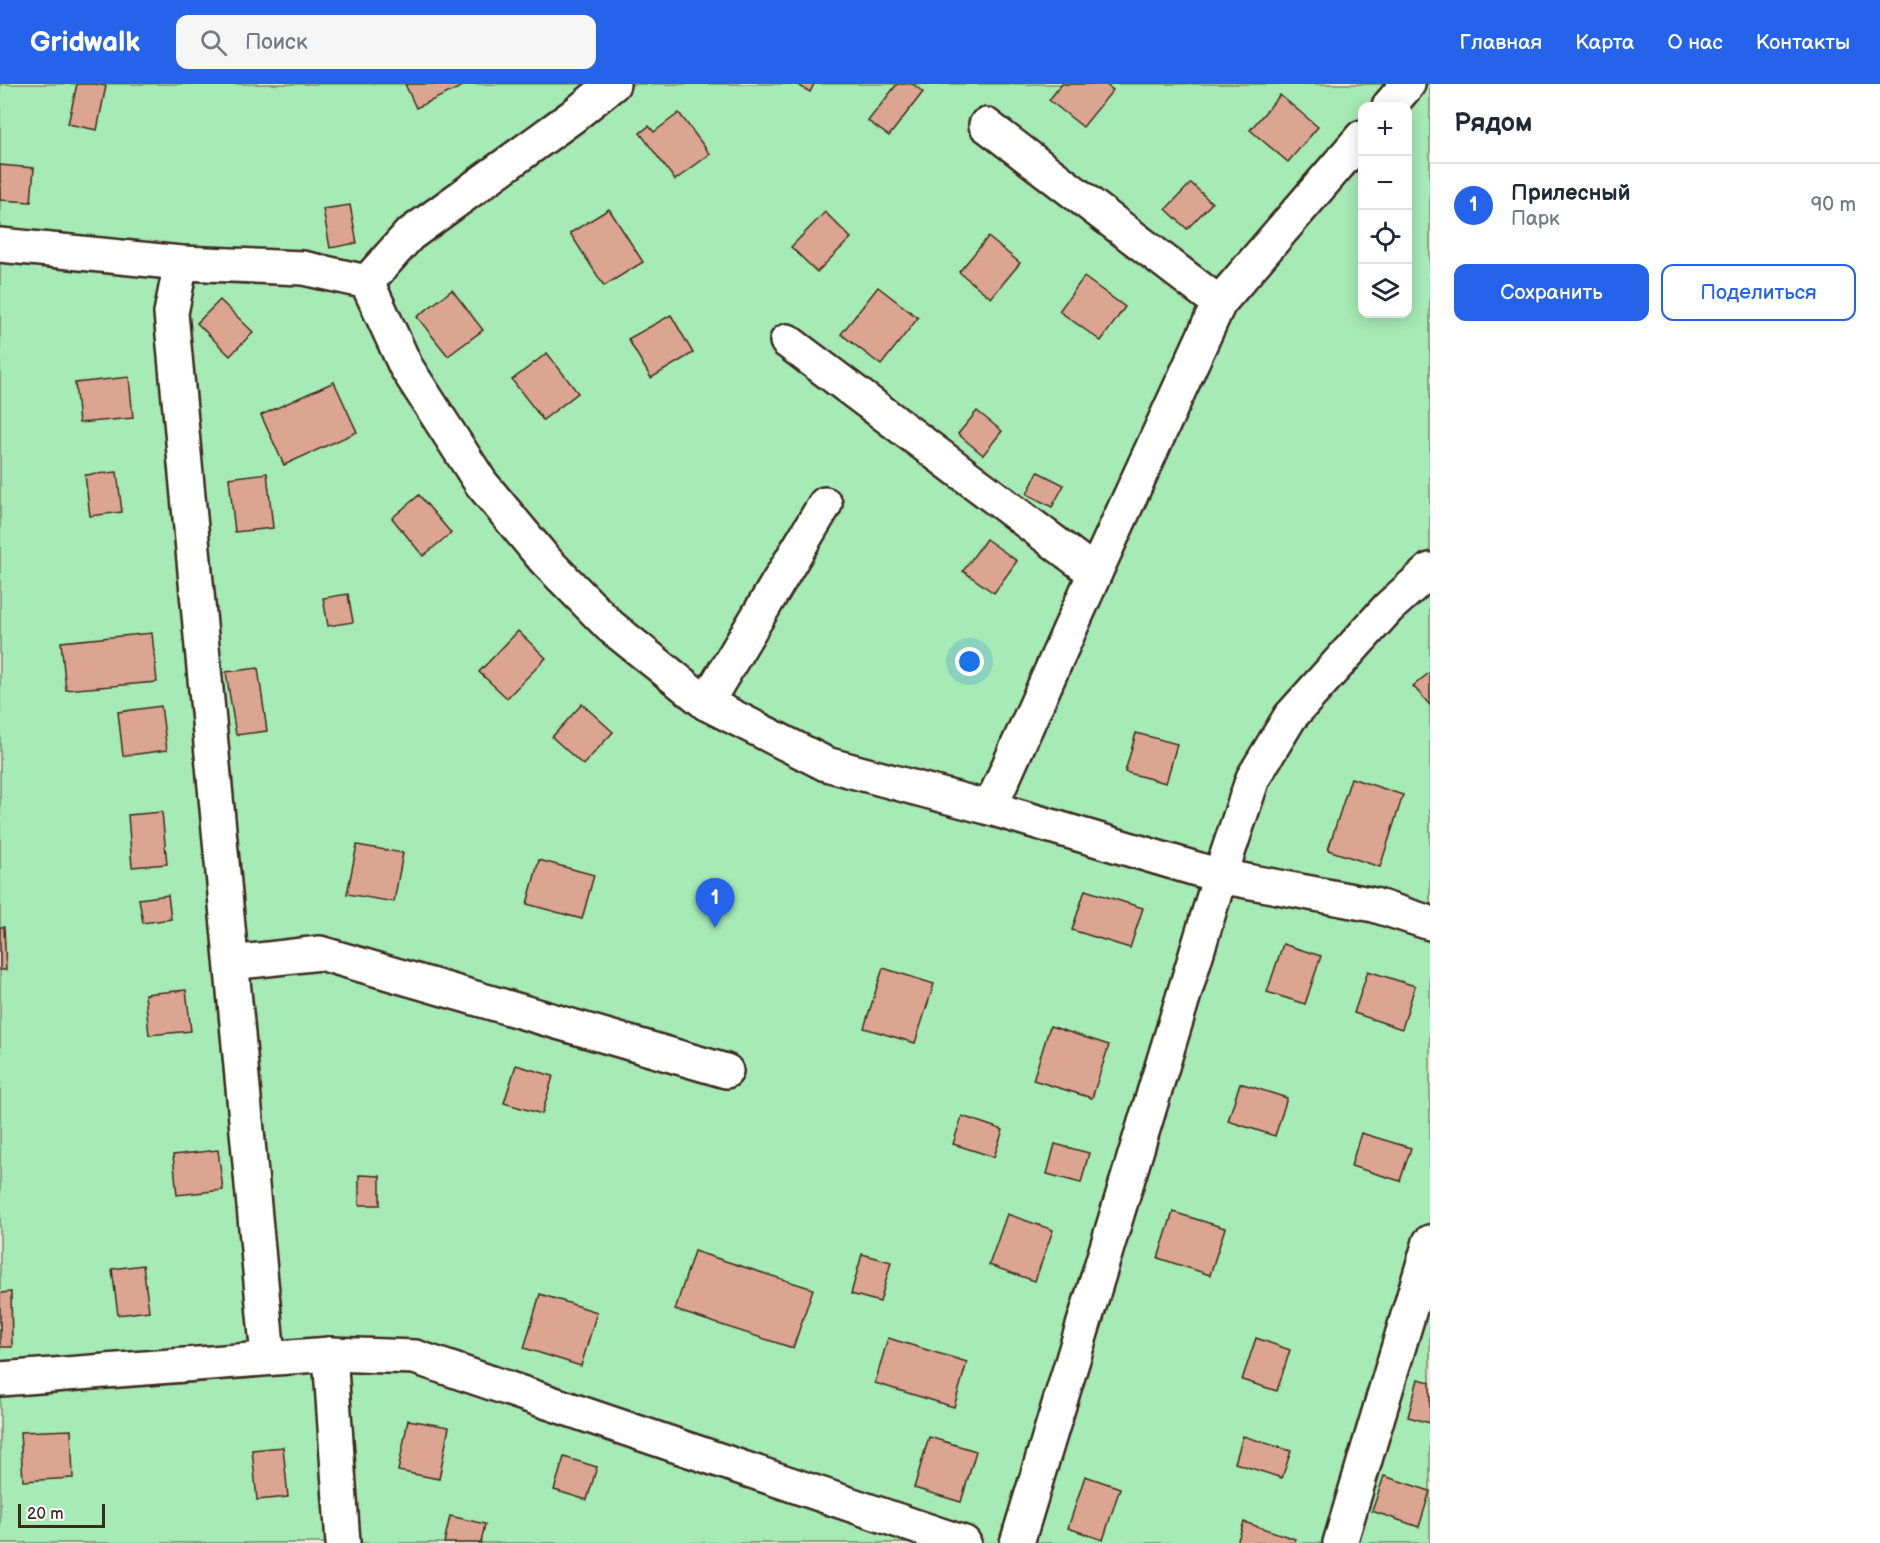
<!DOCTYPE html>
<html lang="ru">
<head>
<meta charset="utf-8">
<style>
	body { margin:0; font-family:"Balsamiq Sans",sans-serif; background:#f6f6f7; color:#1f2937 }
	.controls { position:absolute; right:18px; top:18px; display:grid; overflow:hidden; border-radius:12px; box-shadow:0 3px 15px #0003 }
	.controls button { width:54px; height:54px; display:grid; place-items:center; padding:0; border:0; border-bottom:2px solid #e0e1e3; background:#fff; color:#1f2937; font:30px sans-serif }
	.scale { position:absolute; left:18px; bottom:15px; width:87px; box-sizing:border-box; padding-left:6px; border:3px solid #3b2a1e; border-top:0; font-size:16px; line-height:21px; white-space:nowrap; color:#3b2a1e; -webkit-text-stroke:4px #fff; paint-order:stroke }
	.you { position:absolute; left:970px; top:578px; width:21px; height:21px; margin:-15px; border:4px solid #fff; border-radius:50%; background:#1a73e8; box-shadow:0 0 0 9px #1a73e833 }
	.badge { display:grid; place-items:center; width:39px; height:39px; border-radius:50%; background:#2563eb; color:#fff; font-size:20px; font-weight:700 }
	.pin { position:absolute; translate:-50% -50px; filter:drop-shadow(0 2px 3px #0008) }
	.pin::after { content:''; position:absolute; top:32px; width:21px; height:18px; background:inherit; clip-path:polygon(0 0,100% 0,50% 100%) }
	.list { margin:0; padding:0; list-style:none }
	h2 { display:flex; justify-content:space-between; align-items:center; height:78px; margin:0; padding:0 24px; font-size:26px }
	h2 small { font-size:20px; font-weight:400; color:#747a83 }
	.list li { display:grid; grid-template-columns:39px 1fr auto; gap:18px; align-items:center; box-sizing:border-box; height:84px; padding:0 24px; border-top:2px solid #e0e1e3 }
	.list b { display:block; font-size:22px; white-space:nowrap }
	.list p { margin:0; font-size:20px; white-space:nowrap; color:#747a83 }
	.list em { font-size:20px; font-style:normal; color:#747a83 }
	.actions { display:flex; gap:12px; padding:18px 24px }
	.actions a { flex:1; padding:14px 0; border:2px solid #2563eb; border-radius:12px; text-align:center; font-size:21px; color:#2563eb }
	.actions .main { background:#2563eb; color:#fff }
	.icon { flex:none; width:33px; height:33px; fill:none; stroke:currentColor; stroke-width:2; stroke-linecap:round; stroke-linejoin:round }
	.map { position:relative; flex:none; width:1430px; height:1459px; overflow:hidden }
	header { display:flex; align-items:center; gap:36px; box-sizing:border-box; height:84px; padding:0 30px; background:#2563eb; color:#fff }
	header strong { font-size:28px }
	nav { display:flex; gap:33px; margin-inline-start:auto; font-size:21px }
	.search { width:420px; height:54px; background:#f6f6f7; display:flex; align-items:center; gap:15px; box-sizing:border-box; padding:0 21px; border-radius:12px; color:#747a83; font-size:22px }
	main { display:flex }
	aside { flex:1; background:#fff }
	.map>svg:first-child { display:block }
</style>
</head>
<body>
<header>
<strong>Gridwalk</strong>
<div class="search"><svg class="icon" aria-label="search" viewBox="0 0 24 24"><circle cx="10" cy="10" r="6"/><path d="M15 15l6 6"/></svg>Поиск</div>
<nav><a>Главная</a><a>Карта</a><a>О нас</a><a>Контакты</a></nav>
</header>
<main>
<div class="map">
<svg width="1430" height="1459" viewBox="0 0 1430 1459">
	<rect width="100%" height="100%" fill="#f4e4de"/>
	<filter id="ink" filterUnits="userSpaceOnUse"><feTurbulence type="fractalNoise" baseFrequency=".0167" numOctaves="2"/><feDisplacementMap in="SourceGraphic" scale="12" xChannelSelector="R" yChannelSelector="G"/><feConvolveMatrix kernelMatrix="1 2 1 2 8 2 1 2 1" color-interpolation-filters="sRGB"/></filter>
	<g filter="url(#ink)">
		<!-- green -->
		<path fill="#a6eab5" stroke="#708a6a" stroke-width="1.5" fill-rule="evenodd" d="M 0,0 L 1430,0 L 1430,1459 L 0,1459 ZM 1362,22 L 1408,22 L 1408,230 L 1362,230 Z"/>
		<!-- building -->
		<g fill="#dba591" stroke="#3b2a1e" stroke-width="1.5">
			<path d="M 77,0 L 95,0 L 106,2 L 97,46 L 68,40 Z"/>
			<path d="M 405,0 L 462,0 L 463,2 L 416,24 Z"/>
			<path d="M 796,0 L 814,0 L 810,8 Z"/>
			<path d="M 897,0 L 913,0 L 923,8 L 889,52 L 868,37 Z"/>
			<path d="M 1062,0 L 1105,0 L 1113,6 L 1083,43 L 1049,16 Z"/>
			<path d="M 1280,11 L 1318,43 L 1288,78 L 1250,46 Z"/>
			<path d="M 679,29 L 710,70 L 675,96 L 640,49 L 649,42 L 654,48 Z"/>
			<path d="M 0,81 L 34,84 L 31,118 L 0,116 Z"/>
			<path d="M 1191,99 L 1212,119 L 1187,145 L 1166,125 Z"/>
			<path d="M 350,121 L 357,159 L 330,164 L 323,125 Z"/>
			<path d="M 609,125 L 643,178 L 604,202 L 570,149 Z"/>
			<path d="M 825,128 L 851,154 L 817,188 L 791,163 Z"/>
			<path d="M 988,153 L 1020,179 L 991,214 L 959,188 Z"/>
			<path d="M 1084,193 L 1125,223 L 1101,257 L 1059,227 Z"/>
			<path d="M 878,203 L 918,234 L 881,281 L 841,250 Z"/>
			<path d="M 452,206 L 483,246 L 448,272 L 417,233 Z"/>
			<path d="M 220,216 L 253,248 L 230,272 L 197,239 Z"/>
			<path d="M 671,231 L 693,269 L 651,294 L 628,255 Z"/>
			<path d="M 547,269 L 578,309 L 543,336 L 512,296 Z"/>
			<path d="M 129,293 L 133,334 L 79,339 L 75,299 Z"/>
			<path d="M 334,298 L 357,348 L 284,381 L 261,331 Z"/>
			<path d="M 977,327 L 1002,347 L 983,371 L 958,350 Z"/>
			<path d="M 117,388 L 122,428 L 90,432 L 85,391 Z"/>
			<path d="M 1038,388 L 1064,401 L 1052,423 L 1027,410 Z"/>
			<path d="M 267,389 L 273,444 L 235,448 L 229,394 Z"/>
			<path d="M 419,411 L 451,449 L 423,472 L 392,434 Z"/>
			<path d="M 986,455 L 1017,477 L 994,509 L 963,487 Z"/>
			<path d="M 348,510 L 353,538 L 328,542 L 323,514 Z"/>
			<path d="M 518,547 L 546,574 L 507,614 L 479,588 Z"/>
			<path d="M 152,549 L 157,598 L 66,606 L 61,558 Z"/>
			<path d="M 258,584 L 267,647 L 236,651 L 226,588 Z"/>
			<path d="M 1430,588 L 1430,621 L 1413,602 Z"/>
			<path d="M 582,620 L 613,648 L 583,681 L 552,653 Z"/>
			<path d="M 161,622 L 167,666 L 123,672 L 118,628 Z"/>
			<path d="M 1136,649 L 1177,660 L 1166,699 L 1125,688 Z"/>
			<path d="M 1351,694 L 1403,711 L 1380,783 L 1328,766 Z"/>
			<path d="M 162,728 L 167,780 L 132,783 L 128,731 Z"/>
			<path d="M 357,761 L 403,769 L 394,818 L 347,810 Z"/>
			<path d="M 539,776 L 594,791 L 582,835 L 527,820 Z"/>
			<path d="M 1085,806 L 1143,824 L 1130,864 L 1072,846 Z"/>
			<path d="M 168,811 L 171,835 L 143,839 L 139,815 Z"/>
			<path d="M 0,843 L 4,843 L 6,886 L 0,886 Z"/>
			<path d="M 1283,860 L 1321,872 L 1305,920 L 1267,908 Z"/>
			<path d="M 883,884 L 934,900 L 915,959 L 864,944 Z"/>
			<path d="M 1368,887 L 1415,902 L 1402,945 L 1354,929 Z"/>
			<path d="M 186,906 L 191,947 L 149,951 L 145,910 Z"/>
			<path d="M 1050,942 L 1109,961 L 1092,1014 L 1033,996 Z"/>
			<path d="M 516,981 L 553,992 L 542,1030 L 504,1019 Z"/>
			<path d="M 1240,999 L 1287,1014 L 1275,1052 L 1228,1037 Z"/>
			<path d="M 962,1032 L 1003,1046 L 994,1073 L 953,1060 Z"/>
			<path d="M 1361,1049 L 1411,1064 L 1400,1097 L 1351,1082 Z"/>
			<path d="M 1055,1060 L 1089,1069 L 1081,1099 L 1047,1090 Z"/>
			<path d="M 218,1066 L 223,1106 L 177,1111 L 173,1071 Z"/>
			<path d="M 359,1091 L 380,1092 L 380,1121 L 359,1121 Z"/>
			<path d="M 1173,1128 L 1225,1144 L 1210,1191 L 1158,1174 Z"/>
			<path d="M 1007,1130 L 1053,1146 L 1035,1197 L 989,1181 Z"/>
			<path d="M 694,1167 L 813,1205 L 793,1264 L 675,1226 Z"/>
			<path d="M 862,1170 L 891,1178 L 880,1218 L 851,1210 Z"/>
			<path d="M 143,1181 L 149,1227 L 118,1231 L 112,1185 Z"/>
			<path d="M 11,1208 L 12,1263 L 0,1263 L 0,1209 Z"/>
			<path d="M 540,1210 L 597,1228 L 581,1282 L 524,1264 Z"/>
			<path d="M 888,1254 L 967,1278 L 954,1323 L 875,1299 Z"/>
			<path d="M 1256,1254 L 1290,1266 L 1277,1307 L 1242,1296 Z"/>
			<path d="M 1418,1295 L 1430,1298 L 1430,1339 L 1408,1333 Z"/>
			<path d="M 408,1336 L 449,1343 L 439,1395 L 398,1387 Z"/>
			<path d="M 71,1346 L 73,1394 L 23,1397 L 20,1348 Z"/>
			<path d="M 1243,1352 L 1291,1367 L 1282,1394 L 1235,1379 Z"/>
			<path d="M 929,1353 L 976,1367 L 961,1418 L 914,1404 Z"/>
			<path d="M 283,1363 L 288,1413 L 257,1416 L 252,1366 Z"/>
			<path d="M 564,1373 L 597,1383 L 587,1416 L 554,1406 Z"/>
			<path d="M 1085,1392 L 1120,1404 L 1103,1456 L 1068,1444 Z"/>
			<path d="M 1384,1392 L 1430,1407 L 1419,1443 L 1372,1427 Z"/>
			<path d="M 450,1432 L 485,1440 L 481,1459 L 444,1459 Z"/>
			<path d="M 1244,1438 L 1295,1455 L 1294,1459 L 1237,1459 Z"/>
		</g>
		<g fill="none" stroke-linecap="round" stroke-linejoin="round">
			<!-- minor casing -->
			<g stroke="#3b2a1e" stroke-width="38">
				<g id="minor">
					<path d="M 1389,22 L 1408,0"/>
					<path d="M 986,41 L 1219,219"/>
					<path d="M 0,161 L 181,179 L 303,184 L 367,198 L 406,283 L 481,399 L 545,476 L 610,542 L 706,619 L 826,680 L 990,724 L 1220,792 L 1374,821 L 1430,839"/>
					<path d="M 181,179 L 171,229 L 268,1273"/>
					<path d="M 367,198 L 409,151 L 572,33 L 613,0"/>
					<path d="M 787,257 L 1095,489"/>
					<path d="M 706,619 L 825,420"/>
					<path d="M 990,724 L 1095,489 L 1219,219 L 1362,53"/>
					<path d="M 232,879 L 320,869 L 726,987"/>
					<path d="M 330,1270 L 343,1459"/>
					<path d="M 0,1295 L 330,1270 L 415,1273 L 964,1459"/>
					<path d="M 1017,1459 L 1220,792 L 1253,694 L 1290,633 L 1388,524 L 1430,486"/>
					<path d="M 1340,1459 L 1430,1158"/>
				</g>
			</g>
			<!-- minor -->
			<use href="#minor" stroke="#fff" stroke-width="33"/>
		</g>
	</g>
</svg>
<div class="controls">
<button>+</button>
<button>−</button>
<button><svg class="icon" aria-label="locate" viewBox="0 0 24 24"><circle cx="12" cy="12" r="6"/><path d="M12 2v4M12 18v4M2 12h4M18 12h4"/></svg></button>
<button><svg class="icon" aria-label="layers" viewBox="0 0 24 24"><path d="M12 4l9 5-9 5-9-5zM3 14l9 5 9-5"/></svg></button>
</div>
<div class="scale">20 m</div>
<div class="you"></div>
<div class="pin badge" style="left:715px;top:844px">1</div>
</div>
<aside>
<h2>Рядом<small></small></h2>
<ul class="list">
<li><span class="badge">1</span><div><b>Прилесный</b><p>Парк</p></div><em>90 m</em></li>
</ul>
<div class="actions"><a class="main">Сохранить</a><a>Поделиться</a></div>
</aside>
</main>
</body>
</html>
